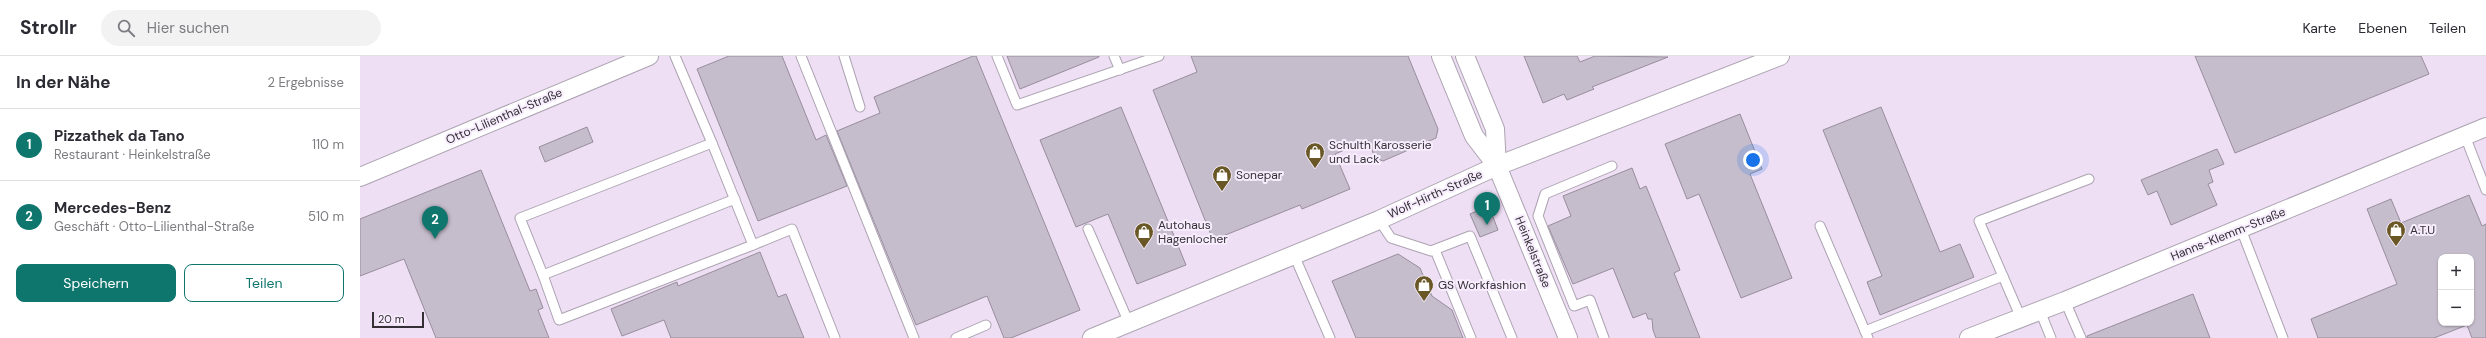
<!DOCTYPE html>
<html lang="de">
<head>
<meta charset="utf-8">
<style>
	body { margin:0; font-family:"DM Sans",sans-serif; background:#f2f2f3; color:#2b2b33 }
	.controls { position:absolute; right:12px; bottom:12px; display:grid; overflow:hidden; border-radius:8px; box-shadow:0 1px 3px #0004 }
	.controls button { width:36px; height:36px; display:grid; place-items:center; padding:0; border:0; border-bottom:1px solid #e1e1e2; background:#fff; color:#2b2b33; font:20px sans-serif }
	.scale { position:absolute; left:12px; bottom:10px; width:52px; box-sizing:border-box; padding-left:4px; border:2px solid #343036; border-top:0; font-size:11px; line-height:14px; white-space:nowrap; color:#343036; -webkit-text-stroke:3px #f7edfd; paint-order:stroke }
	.you { position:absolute; left:1393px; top:104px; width:14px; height:14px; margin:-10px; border:3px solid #fff; border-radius:50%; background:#1a73e8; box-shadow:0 0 0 6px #1a73e833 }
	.badge { display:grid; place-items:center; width:26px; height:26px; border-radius:50%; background:#0f766e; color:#fff; font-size:13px; font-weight:700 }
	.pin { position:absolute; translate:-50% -33px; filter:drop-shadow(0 1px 2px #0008) }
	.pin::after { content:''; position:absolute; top:21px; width:14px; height:12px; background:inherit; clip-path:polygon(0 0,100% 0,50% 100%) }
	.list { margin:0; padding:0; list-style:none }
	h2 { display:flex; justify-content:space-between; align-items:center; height:52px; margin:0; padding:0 16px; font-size:17px }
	h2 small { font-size:13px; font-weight:400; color:#7c7c81 }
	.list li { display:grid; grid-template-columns:26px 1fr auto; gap:12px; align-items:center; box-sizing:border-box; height:72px; padding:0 16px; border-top:1px solid #e1e1e2 }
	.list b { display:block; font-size:15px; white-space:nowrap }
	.list p { margin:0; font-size:13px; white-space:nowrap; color:#7c7c81 }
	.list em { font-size:13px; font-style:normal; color:#7c7c81 }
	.actions { display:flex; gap:8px; padding:12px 16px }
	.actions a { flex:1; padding:9px 0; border:1px solid #0f766e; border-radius:8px; text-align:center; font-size:14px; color:#0f766e }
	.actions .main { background:#0f766e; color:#fff }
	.icon { flex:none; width:22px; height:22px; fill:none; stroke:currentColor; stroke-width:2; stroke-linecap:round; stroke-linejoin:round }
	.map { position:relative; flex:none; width:2126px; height:282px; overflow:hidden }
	header { display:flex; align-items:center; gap:24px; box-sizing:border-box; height:56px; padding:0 20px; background:#fff; border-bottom:1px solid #e1e1e2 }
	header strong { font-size:19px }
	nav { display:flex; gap:22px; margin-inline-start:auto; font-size:14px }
	.search { width:280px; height:36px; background:#f2f2f3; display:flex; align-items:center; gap:10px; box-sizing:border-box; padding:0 14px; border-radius:22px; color:#7c7c81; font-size:15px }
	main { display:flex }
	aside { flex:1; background:#fff }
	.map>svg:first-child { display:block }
</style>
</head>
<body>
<header>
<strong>Strollr</strong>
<div class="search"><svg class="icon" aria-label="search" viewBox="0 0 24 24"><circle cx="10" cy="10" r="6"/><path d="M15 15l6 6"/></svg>Hier suchen</div>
<nav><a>Karte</a><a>Ebenen</a><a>Teilen</a></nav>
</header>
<main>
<aside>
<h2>In der Nähe<small>2 Ergebnisse</small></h2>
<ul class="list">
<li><span class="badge">1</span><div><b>Pizzathek da Tano</b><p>Restaurant · Heinkelstraße</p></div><em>110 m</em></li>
<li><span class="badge">2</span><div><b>Mercedes-Benz</b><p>Geschäft · Otto-Lilienthal-Straße</p></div><em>510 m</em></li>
</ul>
<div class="actions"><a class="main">Speichern</a><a>Teilen</a></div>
</aside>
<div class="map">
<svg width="2126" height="282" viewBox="0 0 2126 282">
	<rect width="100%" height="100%" fill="#f7edfd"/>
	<!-- built -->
	<path fill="#eedff5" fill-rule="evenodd" d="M 0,0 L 2126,0 L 2126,282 L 0,282 ZM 2081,201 L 2111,201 L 2111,267 L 2081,267 Z"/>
	<!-- building -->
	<g fill="#c6bdcc" stroke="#978d9c" fill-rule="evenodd">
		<path d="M 369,0 L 422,0 L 456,84 L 466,79 L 487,130 L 398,165 L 337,13 Z"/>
		<path d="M 613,0 L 616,0 L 720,254 L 651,282 L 644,282 L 627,240 L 556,269 L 477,75 L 520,57 L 514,41 Z"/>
		<path d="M 647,0 L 739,0 L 739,1 L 660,33 Z"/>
		<path d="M 831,0 L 1048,0 L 1078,73 L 1076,82 L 1023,105 L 1015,102 L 1008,84 L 975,98 L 990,133 L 942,153 L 940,149 L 853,184 L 793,34 L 837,16 Z"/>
		<path d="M 1164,0 L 1217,0 L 1220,6 L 1235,0 L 1308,1 L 1232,31 L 1234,33 L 1207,44 L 1204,38 L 1183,47 Z"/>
		<path d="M 1835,0 L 2061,0 L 2069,18 L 1875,97 Z"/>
		<path d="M 761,51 L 826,209 L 777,228 L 748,158 L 716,171 L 680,84 Z"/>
		<path d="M 1521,51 L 1580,196 L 1600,188 L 1614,221 L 1520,259 L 1507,226 L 1522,220 L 1463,74 Z"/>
		<path d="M 1380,58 L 1402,113 L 1390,118 L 1432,222 L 1381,242 L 1339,138 L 1327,143 L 1305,88 Z"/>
		<path d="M 227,71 L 233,86 L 185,106 L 179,91 Z"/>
		<path d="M 1857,93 L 1864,108 L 1849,114 L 1853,126 L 1848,128 L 1857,149 L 1811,169 L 1797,135 L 1788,139 L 1781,124 Z"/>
		<path d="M 1272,112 L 1280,133 L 1286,130 L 1320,214 L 1314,217 L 1340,282 L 1296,282 L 1293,274 L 1292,263 L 1288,263 L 1286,257 L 1273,262 L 1253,212 L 1213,228 L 1188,170 L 1211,160 L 1203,140 Z"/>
		<path d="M 121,114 L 170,235 L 176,233 L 183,252 L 178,254 L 189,282 L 76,282 L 44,203 L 0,220 L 0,163 Z"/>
		<path d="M 2109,139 L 2122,170 L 2126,168 L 2126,282 L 2112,282 L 2107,269 L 2074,282 L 1958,282 L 1951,263 L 2037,228 L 2007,153 L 2031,143 L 2041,167 ZM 2081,201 L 2111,201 L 2111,267 L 2081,267 Z"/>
		<path d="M 1122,153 L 1133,161 L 1138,174 L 1120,181 L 1110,158 Z"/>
		<path d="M 400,196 L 418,241 L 426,238 L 444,282 L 311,282 L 304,264 L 262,280 L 251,253 L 317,226 L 318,230 Z"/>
		<path d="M 1038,198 L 1060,212 L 1072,240 L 1092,254 L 1103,282 L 996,282 L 972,225 Z"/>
		<path d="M 1833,238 L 1850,282 L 1727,282 L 1727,280 Z"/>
	</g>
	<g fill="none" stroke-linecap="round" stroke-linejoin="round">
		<!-- service casing -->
		<g stroke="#aca3b1" stroke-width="11">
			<g id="service">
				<path d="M 315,0 L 352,87"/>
				<path d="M 441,0 L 554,282"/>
				<path d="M 484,0 L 500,51"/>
				<path d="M 637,0 L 657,49 L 799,0"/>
				<path d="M 754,0 L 760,14"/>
				<path d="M 2105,80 L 2126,134"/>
				<path d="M 375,143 L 183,219 L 160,162 L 352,87 L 393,189 L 432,173 L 475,282"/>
				<path d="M 1019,164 L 1031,182 L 1071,195 L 1110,180 L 1152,282"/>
				<path d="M 1460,170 L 1508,282"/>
				<path d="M 728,173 L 769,267"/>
				<path d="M 1881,173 L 1923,282"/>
				<path d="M 1075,194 L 1111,282"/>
				<path d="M 934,199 L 970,282"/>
				<path d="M 183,219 L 199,264 L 393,189"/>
				<path d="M 1705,245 L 1721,282"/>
				<path d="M 1680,255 L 1691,282"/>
				<path d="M 1661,262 L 1619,165 L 1729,123"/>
				<path d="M 1505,275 L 1643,220"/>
				<path d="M 596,282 L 626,269"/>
				<path d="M 1244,282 L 1230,244 L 1214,250 L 1178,160 L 1185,138 L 1252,110"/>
			</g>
		</g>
		<!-- minor casing -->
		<g stroke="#aca3b1" stroke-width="20">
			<g id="minor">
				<path d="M 1081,0 L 1114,80 L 1137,110 L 1208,282"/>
				<path d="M 1105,0 L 1135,73 L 1137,110"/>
				<path d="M 0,121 L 289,0"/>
				<path d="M 732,282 L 1019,164 L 1137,110 L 1420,0"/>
				<path d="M 1609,282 L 1705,245 L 2126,71"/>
			</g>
		</g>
		<!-- service -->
		<use href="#service" stroke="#fff" stroke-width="9"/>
		<!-- minor -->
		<use href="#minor" stroke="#fff" stroke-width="18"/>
	</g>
	<!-- icons -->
	<defs>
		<g id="shop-pin" transform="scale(1)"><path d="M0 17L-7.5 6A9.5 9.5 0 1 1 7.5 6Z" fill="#695825" stroke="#f7edfd"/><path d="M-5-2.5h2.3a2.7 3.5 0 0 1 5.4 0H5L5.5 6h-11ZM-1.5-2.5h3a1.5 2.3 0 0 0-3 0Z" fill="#fff"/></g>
	</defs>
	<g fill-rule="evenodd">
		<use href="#shop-pin" x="955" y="96"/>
		<use href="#shop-pin" x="862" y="119"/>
		<use href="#shop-pin" x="2036" y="174"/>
		<use href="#shop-pin" x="784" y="176"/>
		<use href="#shop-pin" x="1064" y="229"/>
	</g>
	<g text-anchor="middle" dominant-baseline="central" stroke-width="4" stroke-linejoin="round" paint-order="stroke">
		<!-- street labels -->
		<g font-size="12" fill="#343036" stroke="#f7edfd">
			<text transform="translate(144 60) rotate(-23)">Otto-Lilienthal-Straße</text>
			<text transform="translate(1075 138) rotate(-24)">Wolf-Hirth-Straße</text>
			<text transform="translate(1868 178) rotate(-22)">Hanns-Klemm-Straße</text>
			<text transform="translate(1173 196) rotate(68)">Heinkelstraße</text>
		</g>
		<!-- poi labels -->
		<g font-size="12" fill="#343036" stroke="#f7edfd" text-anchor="start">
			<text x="969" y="89">Schulth Karosserie<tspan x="969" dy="14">und Lack</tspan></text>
			<text x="876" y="119">Sonepar</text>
			<text x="798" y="169">Autohaus<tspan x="798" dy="14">Hagenlocher</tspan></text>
			<text x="2050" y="174">A.T.U</text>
			<text x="1078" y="229">GS Workfashion</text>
		</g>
	</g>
</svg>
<div class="controls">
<button>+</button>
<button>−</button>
</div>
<div class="scale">20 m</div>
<div class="you"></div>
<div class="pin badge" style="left:1127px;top:169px">1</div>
<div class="pin badge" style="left:75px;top:183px">2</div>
</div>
</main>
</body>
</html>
